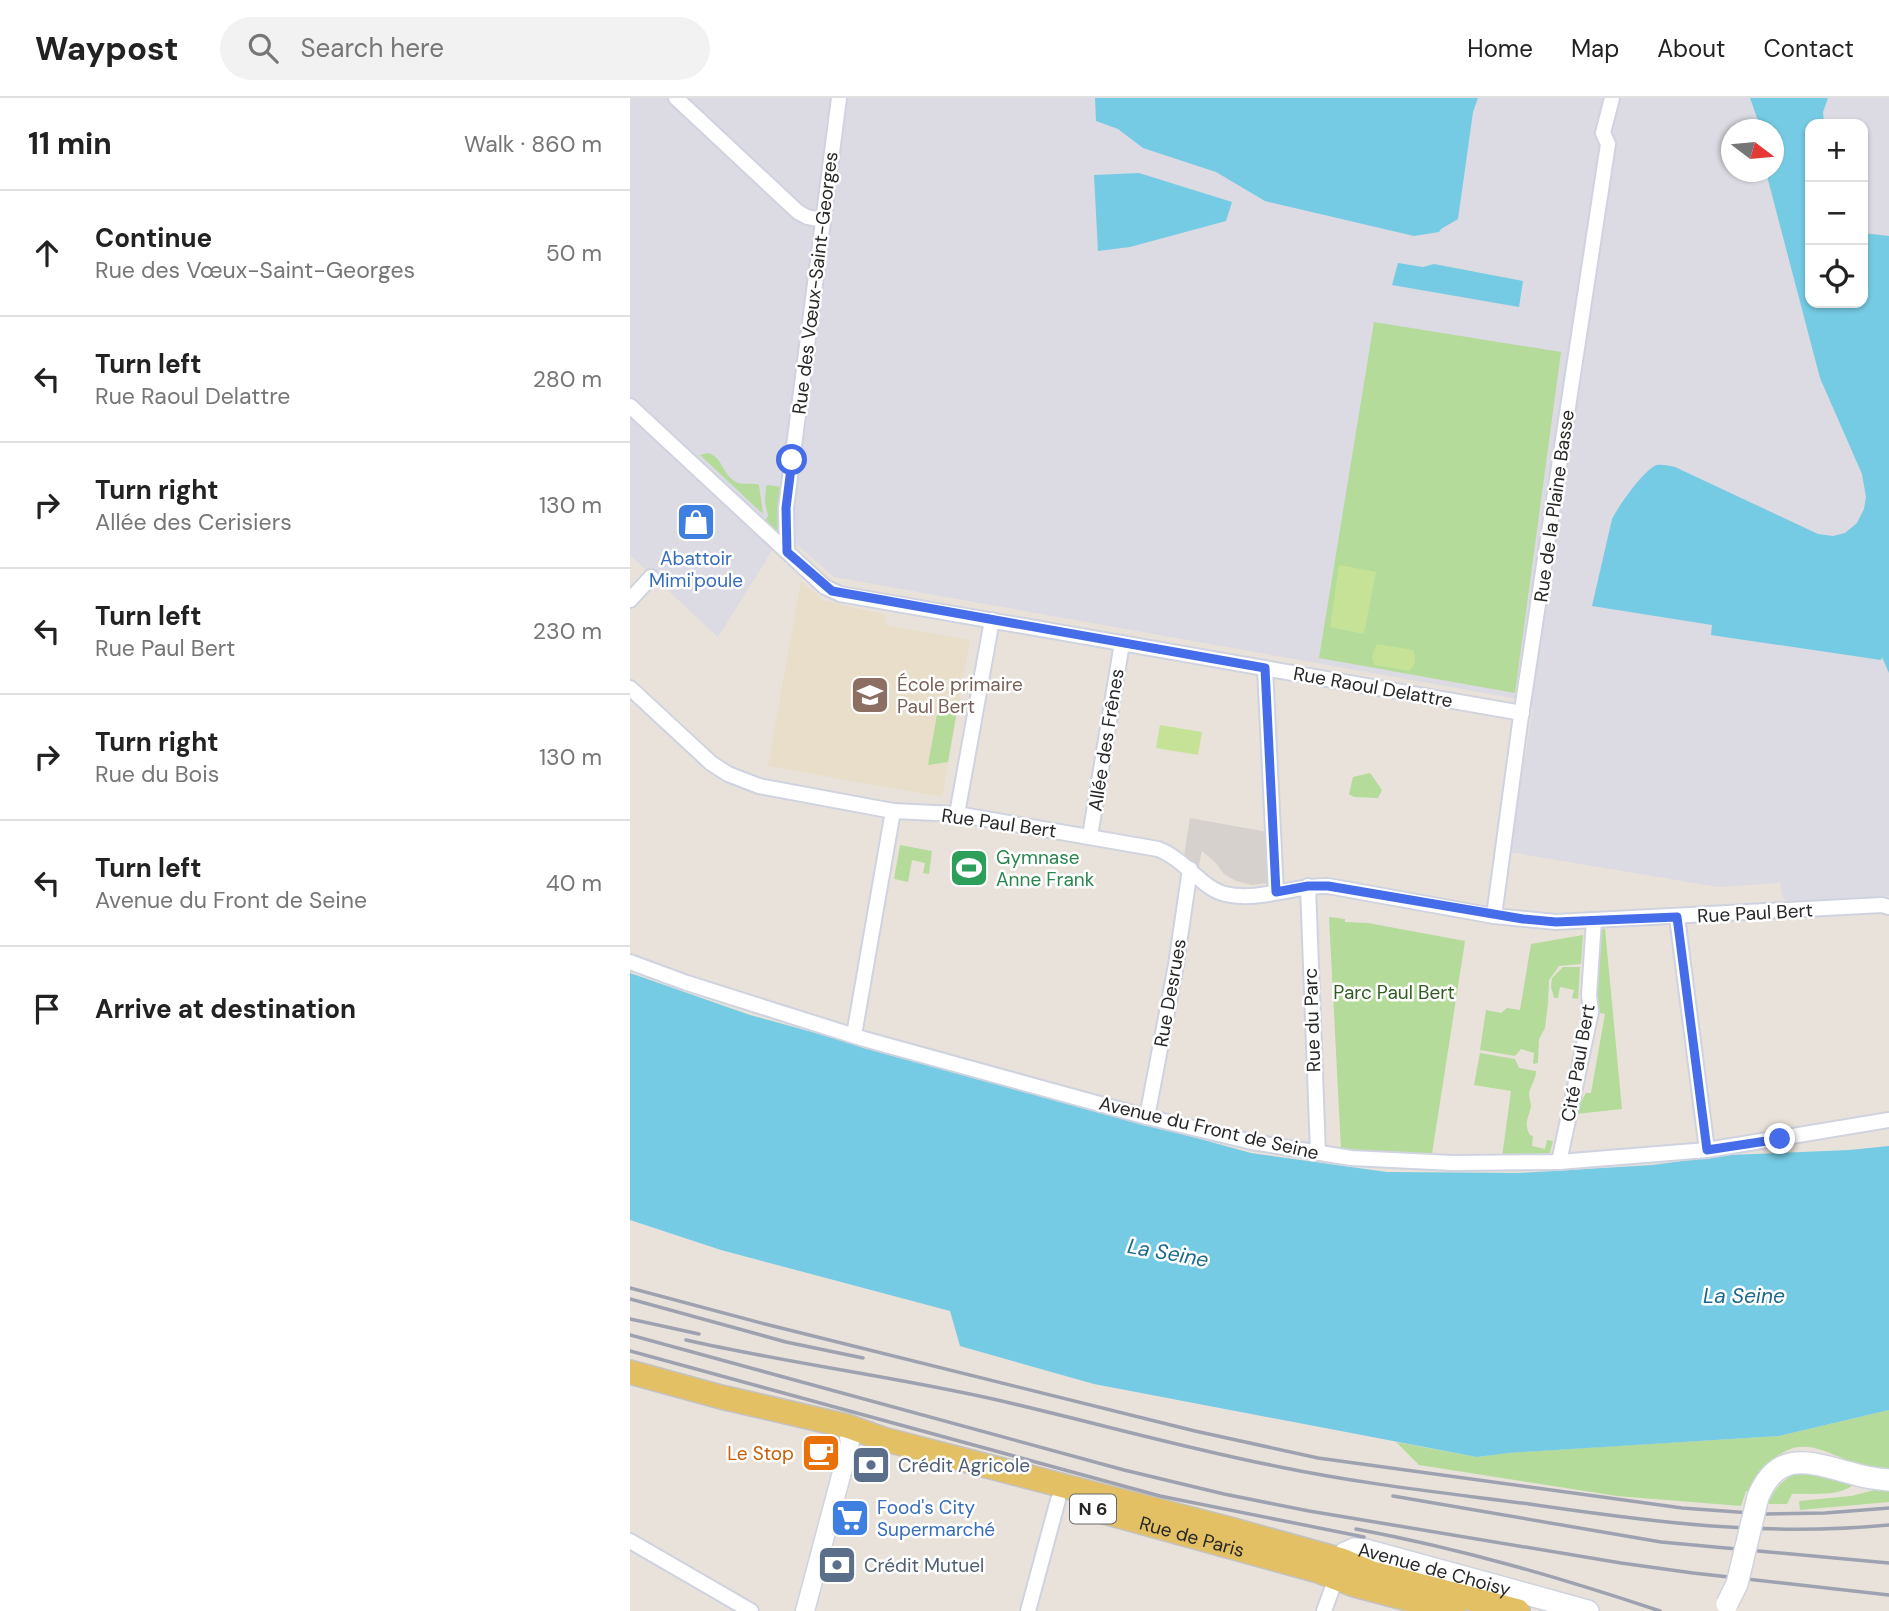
<!DOCTYPE html>
<html lang="en">
<head>
<meta charset="utf-8">
<style>
	body { margin:0; font-family:"DM Sans",sans-serif; background:#f2f2f2; color:#222 }
	.controls { position:absolute; right:21px; top:21px; display:grid; overflow:hidden; border-radius:14px; box-shadow:0 2px 5px #0004 }
	.controls button { width:63px; height:63px; display:grid; place-items:center; padding:0; border:0; border-bottom:2px solid #e0e0e0; background:#fff; color:#222; font:35px sans-serif }
	.compass { position:absolute; left:1091px; top:21px; width:63px; height:63px; border-radius:50%; background:#fff; box-shadow:0 2px 5px #0004; rotate:106deg }
	.stop { position:absolute; width:21px; height:21px; margin:-16px; border:5px solid #466de9; border-radius:50%; background:#fff }
	.stop.end { background:#466de9; border-color:#fff; box-shadow:0 2px 7px #0008 }
	.list { margin:0; padding:0; list-style:none }
	h2 { display:flex; justify-content:space-between; align-items:center; height:91px; margin:0; padding:0 28px; font-size:30px }
	h2 small { font-size:23px; font-weight:400; color:#767676 }
	.list li { display:grid; grid-template-columns:46px 1fr auto; gap:21px; align-items:center; box-sizing:border-box; height:126px; padding:0 28px; border-top:2px solid #e0e0e0 }
	.list b { display:block; font-size:26px; white-space:nowrap }
	.list p { margin:0; font-size:23px; white-space:nowrap; color:#767676 }
	.list em { font-size:23px; font-style:normal; color:#767676 }
	.icon { flex:none; width:38px; height:38px; fill:none; stroke:currentColor; stroke-width:2; stroke-linecap:round; stroke-linejoin:round }
	.map { position:relative; flex:none; width:1259px; height:1513px; overflow:hidden }
	header { display:flex; align-items:center; gap:42px; box-sizing:border-box; height:98px; padding:0 35px; background:#fff; border-bottom:2px solid #e0e0e0 }
	header strong { font-size:33px }
	nav { display:flex; gap:38px; margin-inline-start:auto; font-size:24px }
	.search { width:490px; height:63px; background:#f2f2f2; display:flex; align-items:center; gap:18px; box-sizing:border-box; padding:0 24px; border-radius:38px; color:#767676; font-size:26px }
	main { display:flex }
	aside { flex:1; background:#fff }
	.map>svg:first-child { display:block }
</style>
</head>
<body>
<header>
<strong>Waypost</strong>
<div class="search"><svg class="icon" aria-label="search" viewBox="0 0 24 24"><circle cx="10" cy="10" r="6"/><path d="M15 15l6 6"/></svg>Search here</div>
<nav><a>Home</a><a>Map</a><a>About</a><a>Contact</a></nav>
</header>
<main>
<aside>
<h2>11 min<small>Walk · 860 m</small></h2>
<ul class="list">
<li><svg class="icon" aria-label="ahead" viewBox="0 0 24 24"><path d="M12 20V5M6 11l6-6 6 6"/></svg><div><b>Continue</b><p>Rue des Vœux-Saint-Georges</p></div><em>50 m</em></li>
<li><svg class="icon" aria-label="left" viewBox="0 0 24 24"><path d="M17 20v-9H6M10 6l-5 5 5 5"/></svg><div><b>Turn left</b><p>Rue Raoul Delattre</p></div><em>280 m</em></li>
<li><svg class="icon" aria-label="right" viewBox="0 0 24 24"><path d="M7 20v-9h11M14 6l5 5-5 5"/></svg><div><b>Turn right</b><p>Allée des Cerisiers</p></div><em>130 m</em></li>
<li><svg class="icon" aria-label="left" viewBox="0 0 24 24"><path d="M17 20v-9H6M10 6l-5 5 5 5"/></svg><div><b>Turn left</b><p>Rue Paul Bert</p></div><em>230 m</em></li>
<li><svg class="icon" aria-label="right" viewBox="0 0 24 24"><path d="M7 20v-9h11M14 6l5 5-5 5"/></svg><div><b>Turn right</b><p>Rue du Bois</p></div><em>130 m</em></li>
<li><svg class="icon" aria-label="left" viewBox="0 0 24 24"><path d="M17 20v-9H6M10 6l-5 5 5 5"/></svg><div><b>Turn left</b><p>Avenue du Front de Seine</p></div><em>40 m</em></li>
<li><svg class="icon" aria-label="arrive" viewBox="0 0 24 24"><path d="M6 21V4h12l-3 4 3 4H6"/></svg><div><b>Arrive at destination</b></div></li>
</ul>
</aside>
<div class="map">
<svg width="1259" height="1513" viewBox="0 0 1259 1513">
	<rect width="100%" height="100%" fill="#e9e2da"/>
	<!-- industrial -->
	<path fill="#dcdae2" fill-rule="evenodd" d="M 0,0 L 1259,0 L 1259,798 L 1159,804 L 1153,800 L 1150,785 L 1088,789 L 879,754 L 903,611 L 888,601 L 204,479 L 168,448 L 143,451 L 88,539 L 0,457 ZM 1180,26 L 1233,26 L 1233,205 L 1180,205 ZM 1101,32 L 1143,32 L 1143,74 L 1101,74 Z"/>
	<!-- education -->
	<path fill="#e9deca" d="M 171,483 L 192,502 L 256,517 L 255,527 L 340,542 L 312,699 L 138,668 Z"/>
	<!-- green -->
	<g fill="#b4db9a">
		<path d="M 744,224 L 931,254 L 885,595 L 689,560 Z"/>
		<path d="M 78,355 C 93,359 92,377 106,384 C 114,388 122,384 129,387 L 133,416 L 70,357 Z"/>
		<path d="M 138,387 L 152,389 L 151,440 L 134,425 L 138,418 L 135,404 L 136,388 Z"/>
		<path d="M 310,600 L 328,607 L 318,664 L 298,667 Z"/>
		<path d="M 740,675 L 752,692 L 748,700 L 724,699 L 719,696 L 723,679 Z"/>
		<path d="M 270,747 L 302,753 L 299,776 L 293,775 L 295,765 L 282,762 L 278,784 L 264,781 Z"/>
		<path d="M 699,819 L 715,821 L 715,824 L 738,825 L 835,843 L 802,1056 L 711,1051 Z"/>
		<path d="M 973,831 L 975,831 L 992,1011 L 946,1016 L 946,1025 L 943,1025 L 945,1000 L 951,1003 L 956,995 L 961,995 L 975,916 L 966,914 L 963,893 L 967,891 L 969,872 L 965,869 L 967,841 Z"/>
		<path d="M 953,837 L 951,866 L 929,868 L 919,882 L 918,905 L 915,930 L 909,941 L 908,965 L 903,966 L 904,955 L 891,951 L 885,958 L 850,952 L 856,912 L 871,915 L 877,910 L 890,912 L 901,846 Z"/>
		<path d="M 933,869 L 950,869 L 948,901 L 942,900 L 944,892 L 930,889 L 928,900 L 924,900 L 921,889 L 922,880 Z"/>
		<path d="M 850,955 L 885,961 L 889,970 L 906,973 C 906,982 900,988 899,996 C 899,1000 901,1004 901,1008 C 899,1020 893,1025 900,1037 L 903,1038 L 902,1048 L 915,1051 L 917,1042 L 923,1043 L 920,1055 L 872,1059 L 881,993 L 844,987 Z"/>
		<path d="M 1259,1312 L 1259,1371 C 1248,1369 1237,1368 1226,1365 C 1212,1361 1198,1353 1184,1350 C 1153,1343 1131,1370 1120,1394 L 1116,1393 L 1111,1408 L 987,1398 L 789,1367 L 766,1344 L 847,1359 L 875,1355 L 1149,1338 Z"/>
		<path d="M 1174,1374 L 1223,1387 C 1209,1399 1180,1395 1162,1396 L 1157,1406 L 1138,1406 C 1146,1388 1155,1378 1174,1374 Z"/>
		<path d="M 1249,1391 L 1259,1392 L 1259,1404 L 1170,1412 L 1169,1403 L 1221,1398 Z"/>
	</g>
	<!-- pitch -->
	<g fill="#c6e297">
		<path d="M 709,467 L 746,474 L 734,536 L 700,529 Z"/>
		<path d="M 747,546 L 783,552 C 786,561 786,567 779,573 L 744,567 L 742,558 Z"/>
		<path d="M 530,627 L 572,634 L 568,657 L 526,650 Z"/>
	</g>
	<!-- plaza -->
	<path fill="#d6d1cc" d="M 560,720 L 638,734 L 641,789 L 637,789 L 636,785 L 622,787 L 606,783 L 594,776 L 586,765 L 572,753 L 568,771 L 554,758 Z"/>
	<!-- water -->
	<g fill="#75cbe3">
		<path d="M 465,0 L 848,0 L 843,14 L 828,121 L 811,131 L 809,134 L 784,138 L 635,103 L 586,74 L 513,50 L 488,31 L 466,23 Z"/>
		<path d="M 1120,0 L 1198,0 L 1193,14 L 1194,26 L 1180,26 L 1180,205 L 1233,205 L 1233,135 L 1259,138 L 1259,575 L 1252,559 L 1251,562 L 1081,537 L 1082,527 L 962,508 L 982,421 C 988,409 1014,371 1027,367 C 1032,366 1040,368 1045,369 L 1188,436 L 1203,438 L 1215,435 L 1227,425 L 1234,411 L 1236,399 L 1232,376 L 1190,280 L 1137,78 L 1141,77 L 1145,73 L 1143,32 L 1131,31 Z"/>
		<path d="M 509,75 L 602,104 L 596,123 L 500,149 L 468,153 L 464,77 Z"/>
		<path d="M 768,165 L 793,169 L 804,166 L 893,183 L 889,209 L 762,187 Z"/>
		<path d="M 0,875 L 120,917 L 621,1055 L 757,1074 L 889,1075 L 1022,1067 L 1099,1057 L 1219,1052 L 1259,1048 L 1259,1312 L 1149,1338 L 878,1355 L 847,1359 L 464,1286 L 330,1248 L 320,1213 L 91,1152 L 0,1122 Z"/>
	</g>
	<g fill="none" stroke-linecap="round" stroke-linejoin="round">
		<!-- minor casing -->
		<g stroke="#cfd3df" stroke-width="18">
			<g id="minor">
				<path d="M 46,0 L 168,114 L 177,119 L 192,122"/>
				<path d="M 0,308 L 195,489 L 210,496 L 892,615"/>
				<path d="M 157,454 L 156,410 L 209,0"/>
				<path d="M 0,502 L 21,479"/>
				<path d="M 635,570 L 646,794"/>
				<path d="M 0,590 L 81,665 L 98,676 L 129,688 L 263,713 L 327,716 L 528,751 C 555,761 571,790 595,796 C 629,804 664,787 698,788 L 864,818 L 926,824 L 1252,807 L 1259,809"/>
				<path d="M 327,716 L 362,522"/>
				<path d="M 460,738 L 492,545"/>
				<path d="M 678,788 L 688,1055"/>
				<path d="M 864,818 L 890,625 L 978,46 L 973,35 L 982,0"/>
				<path d="M 1047,819 L 1077,1052"/>
				<path d="M 0,864 L 57,885 L 234,941 L 517,1019 L 622,1044 L 721,1060 L 823,1065 L 929,1064 L 1077,1052 L 1259,1022"/>
				<path d="M 224,937 L 263,713"/>
				<path d="M 517,1019 L 546,867 L 560,771"/>
				<path d="M 929,1064 L 961,914 L 959,897 L 964,822"/>
				<path d="M 0,1443 L 121,1513"/>
				<path d="M 398,1513 L 428,1402"/>
				<path d="M 694,1513 L 706,1480"/>
			</g>
		</g>
		<!-- tertiary casing -->
		<g stroke="#cfd3df" stroke-width="21">
			<path id="tertiary" d="M 175,1513 L 220,1344 L 217,1328"/>
		</g>
		<!-- secondary casing -->
		<g stroke="#cfd3df" stroke-width="24">
			<g id="secondary">
				<path d="M 1128,1399 C 1148,1350 1182,1365 1221,1375 C 1233,1379 1246,1381 1259,1382"/>
				<path id="s1" d="M 708,1475 L 715,1455 L 724,1451 L 736,1452 L 958,1513"/>
			</g>
		</g>
		<!-- primary casing -->
		<g stroke="#c3c3c3" stroke-width="26">
			<g id="primary">
				<path d="M 0,1274 L 91,1299 L 217,1328 L 253,1341 L 600,1431 L 712,1462 L 742,1475 L 888,1513"/>
				<path id="s2" d="M 456,1409 L 688,1473 L 724,1487 L 823,1513"/>
			</g>
		</g>
		<!-- minor -->
		<use href="#minor" stroke="#fff" stroke-width="14"/>
		<!-- tertiary -->
		<use href="#tertiary" stroke="#fff" stroke-width="18"/>
		<!-- secondary -->
		<use href="#secondary" stroke="#fff" stroke-width="21"/>
		<!-- primary -->
		<use href="#primary" stroke="#e3c064" stroke-width="23"/>
		<!-- rail -->
		<g stroke="#9ea1b0" stroke-width="3.5">
			<path d="M 0,1190 L 135,1226 L 565,1333 L 688,1360 L 1052,1410 L 1135,1416 L 1195,1415 L 1259,1410"/>
			<path d="M 0,1201 L 156,1244 L 233,1260"/>
			<path d="M 0,1221 L 69,1236"/>
			<path d="M 0,1237 L 494,1372 L 594,1396 L 679,1413 L 991,1465 L 1063,1475 L 1259,1497"/>
			<path d="M 56,1242 C 157,1265 261,1278 363,1301 C 459,1323 553,1350 650,1369 C 732,1386 816,1395 899,1406 C 1022,1424 1134,1439 1259,1427"/>
			<path d="M 0,1253 L 530,1398 L 734,1439"/>
			<path d="M 763,1398 L 1031,1444 L 1259,1465"/>
			<path d="M 726,1431 C 832,1451 928,1479 1030,1513"/>
		</g>
		<!-- secondary-bridge casing -->
		<g stroke="#cfd3df" stroke-width="24" stroke-linecap="butt">
			<path id="secondary-bridge" d="M 1097,1506 L 1107,1486 L 1128,1399"/>
		</g>
		<!-- secondary-bridge -->
		<use href="#secondary-bridge" stroke="#fff" stroke-width="21"/>
	</g>
	<g fill="none" stroke-linecap="round" stroke-linejoin="round">
		<!-- route -->
		<path stroke="#466de9" stroke-width="9" d="M 162,362 L 156,410 L 157,454 L 202,493 L 635,570 L 646,794 L 678,788 L 698,788 L 893,821 L 926,824 L 1047,819 L 1077,1052 L 1150,1041"/>
	</g>
	<!-- icons -->
	<defs>
		<g id="shop-square" transform="scale(2.0125)"><rect x="-9" y="-9" width="18" height="18" rx="4" fill="#3f7fe0" stroke="#fff"/><path d="M-5-2.5h2.3a2.7 3.5 0 0 1 5.4 0H5L5.5 6h-11ZM-1.5-2.5h3a1.5 2.3 0 0 0-3 0Z" fill="#fff"/></g>
		<g id="school-square" transform="scale(2.0125)"><rect x="-9" y="-9" width="18" height="18" rx="4" fill="#8d6e63" stroke="#fff"/><path d="M0-5L7-2L0 1L-7-2ZM-4 1L0 2.5L4 1V4Q0 6-4 4Z" fill="#fff"/></g>
		<g id="stadium-square" transform="scale(2.0125)"><rect x="-9" y="-9" width="18" height="18" rx="4" fill="#2e9e5b" stroke="#fff"/><path d="M0-5a6.5 5 0 1 0 0 10a6.5 5 0 1 0 0-10ZM-3.5-1.8h7v3.6h-7Z" fill="#fff"/></g>
		<g id="cafe-square" transform="scale(2.0125)"><rect x="-9" y="-9" width="18" height="18" rx="4" fill="#e8710a" stroke="#fff"/><path d="M-5.5-4.5H6V0H3Q3 3.5 0 3.5H-2.5Q-5.5 3.5-5.5 0ZM3-3.2v2h1.7v-2ZM-6 4.5H4V6H-6Z" fill="#fff"/></g>
		<g id="bank-square" transform="scale(2.0125)"><rect x="-9" y="-9" width="18" height="18" rx="4" fill="#5c6f8a" stroke="#fff"/><path d="M-6-4H6V4H-6ZM0-2.3a2.3 2.3 0 1 0 0 4.6a2.3 2.3 0 1 0 0-4.6Z" fill="#fff"/></g>
		<g id="supermarket-square" transform="scale(2.0125)"><rect x="-9" y="-9" width="18" height="18" rx="4" fill="#3f7fe0" stroke="#fff"/><path d="M-6-5.5h2.5l.6 2H6L4.5 2H-2.5L-4.4-4H-6ZM-1.5 3.2a1.3 1.3 0 1 0 .1 0ZM3 3.2a1.3 1.3 0 1 0 .1 0Z" fill="#fff"/></g>
	</defs>
	<g fill-rule="evenodd">
		<use href="#shop-square" x="66" y="424"/>
		<use href="#school-square" x="240" y="597"/>
		<use href="#stadium-square" x="339" y="770"/>
		<use href="#cafe-square" x="191" y="1355"/>
		<use href="#bank-square" x="241" y="1367"/>
		<use href="#supermarket-square" x="220" y="1420"/>
		<use href="#bank-square" x="207" y="1467"/>
	</g>
	<g text-anchor="middle" dominant-baseline="central" stroke-width="5" stroke-linejoin="round" paint-order="stroke">
		<!-- shield labels -->
		<rect fill="#fff" stroke="#686868" stroke-width="2" x="440" y="1396.5" width="46" height="29" rx="5"/>
		<g font-size="18" font-weight="bold" fill="#272727">
			<text x="463" y="1411">N 6</text>
		</g>
		<!-- street labels -->
		<g font-size="19" fill="#272727" stroke="#fff">
			<text transform="translate(185 185) rotate(-83)">Rue des Vœux-Saint-Georges</text>
			<text transform="translate(924 408) rotate(-82)">Rue de la Plaine Basse</text>
			<text transform="translate(743 589) rotate(10)">Rue Raoul Delattre</text>
			<text transform="translate(476 642) rotate(-81)">Allée des Frênes</text>
			<text transform="translate(369 725) rotate(8)">Rue Paul Bert</text>
			<text transform="translate(1125 815) rotate(-3)">Rue Paul Bert</text>
			<text transform="translate(540 895) rotate(-80)">Rue Desrues</text>
			<text transform="translate(682 922) rotate(-92)">Rue du Parc</text>
			<text transform="translate(948 965) rotate(-80)">Cité Paul Bert</text>
			<text transform="translate(579 1030) rotate(13)">Avenue du Front de Seine</text>
			<text stroke="none"><textPath href="#s2" startOffset="110">Rue de Paris</textPath></text>
			<text stroke="none"><textPath href="#s1" startOffset="114">Avenue de Choisy</textPath></text>
		</g>
		<!-- shop labels -->
		<g font-size="19" fill="#366cbe" stroke="#fff">
			<text x="66" y="460">Abattoir<tspan x="66" dy="22">Mimi'poule</tspan></text>
			<text x="247" y="1409" text-anchor="start">Food's City<tspan x="247" dy="22">Supermarché</tspan></text>
		</g>
		<!-- education labels -->
		<g font-size="19" fill="#785e54" stroke="#fff" text-anchor="start">
			<text x="267" y="586">École primaire<tspan x="267" dy="22">Paul Bert</tspan></text>
		</g>
		<!-- leisure labels -->
		<g font-size="19" fill="#27864d" stroke="#fff" text-anchor="start">
			<text x="366" y="759">Gymnase<tspan x="366" dy="22">Anne Frank</tspan></text>
		</g>
		<!-- park labels -->
		<g font-size="19" fill="#2f5d1f" stroke="#fff">
			<text x="764" y="894">Parc Paul Bert</text>
		</g>
		<!-- food labels -->
		<g font-size="19" fill="#c56008" stroke="#fff" text-anchor="end">
			<text x="164" y="1355">Le Stop</text>
		</g>
		<!-- service labels -->
		<g font-size="19" fill="#4e5e75" stroke="#fff" text-anchor="start">
			<text x="268" y="1367">Crédit Agricole</text>
			<text x="234" y="1467">Crédit Mutuel</text>
		</g>
		<!-- water labels -->
		<g font-size="21" font-style="italic" fill="#18698b" stroke="#fff">
			<text transform="translate(538 1155) rotate(10)">La Seine</text>
			<text x="1114" y="1198">La Seine</text>
		</g>
	</g>
</svg>
<div class="controls">
<button>+</button>
<button>−</button>
<button><svg class="icon" aria-label="locate" viewBox="0 0 24 24"><circle cx="12" cy="12" r="6"/><path d="M12 2v4M12 18v4M2 12h4M18 12h4"/></svg></button>
</div>
<svg class="compass" viewBox="-18 -18 36 36"><path d="M0-13l5 13h-10z" fill="#e53935"/><path d="M0 13l5-13h-10z" fill="#767676"/></svg>
<div class="stop" style="left:162px;top:362px"></div>
<div class="stop end" style="left:1150px;top:1041px"></div>
</div>
</main>
</body>
</html>
